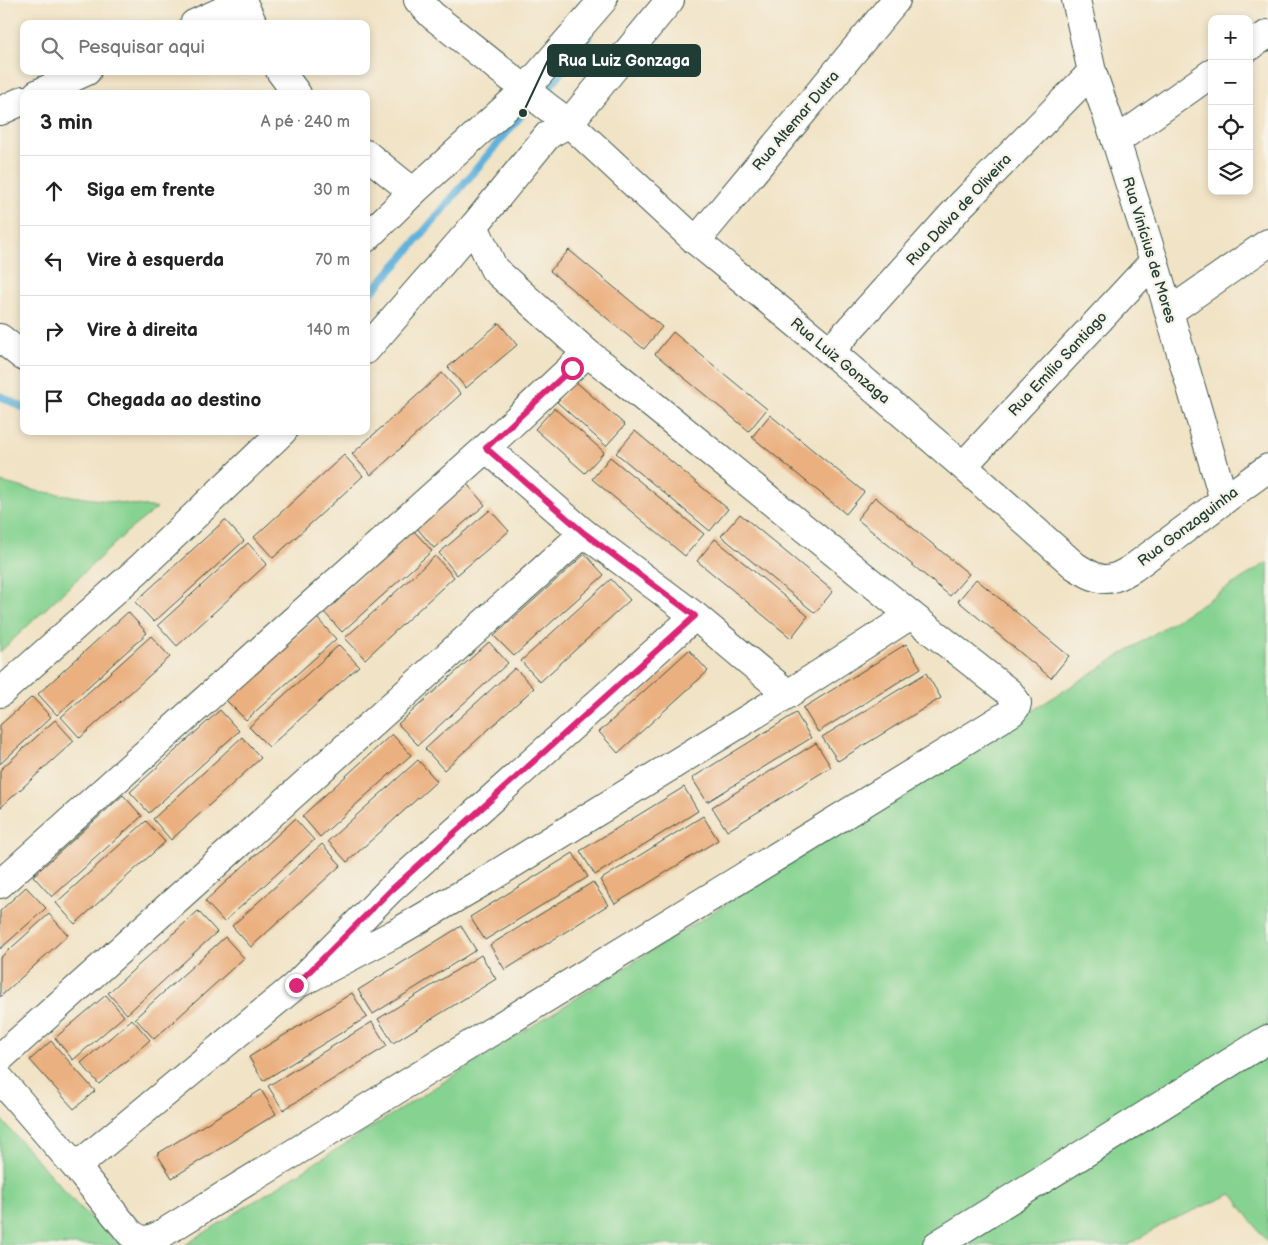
<!DOCTYPE html>
<html lang="pt">
<head>
<meta charset="utf-8">
<style>
	body { margin:0; font-family:"Balsamiq Sans",sans-serif; background:#f6f6f6; color:#222 }
	.controls { position:absolute; right:15px; top:15px; display:grid; overflow:hidden; border-radius:10px; box-shadow:0 2px 8px #0003 }
	.controls button { width:45px; height:45px; display:grid; place-items:center; padding:0; border:0; border-bottom:1px solid #e0e0e0; background:#fff; color:#222; font:25px sans-serif }
	.stop { position:absolute; width:15px; height:15px; margin:-11px; border:4px solid #db2777; border-radius:50%; background:#fff }
	.stop.end { background:#db2777; border-color:#fff; box-shadow:0 1px 5px #0008 }
	.list { margin:0; padding:0; list-style:none }
	h2 { display:flex; justify-content:space-between; align-items:center; height:65px; margin:0; padding:0 20px; font-size:21px }
	h2 small { font-size:16px; font-weight:400; color:#767676 }
	.list li { display:grid; grid-template-columns:32px 1fr auto; gap:15px; align-items:center; box-sizing:border-box; height:70px; padding:0 20px; border-top:1px solid #e0e0e0 }
	.list b { display:block; font-size:19px; white-space:nowrap }
	.list em { font-size:16px; font-style:normal; color:#767676 }
	.icon { flex:none; width:28px; height:28px; fill:none; stroke:currentColor; stroke-width:2; stroke-linecap:round; stroke-linejoin:round }
	.map { position:relative; flex:none; width:1268px; height:1245px; overflow:hidden }
	.search { position:absolute; background:#fff; box-shadow:0 2px 8px #0003; left:20px; top:20px; width:350px; height:55px; display:flex; align-items:center; gap:12px; box-sizing:border-box; padding:0 18px; border-radius:10px; color:#767676; font-size:19px }
	.panel { position:absolute; background:#fff; box-shadow:0 2px 8px #0003; left:20px; top:90px; width:350px; height:345px; border-radius:10px }
	.map>svg:first-child { display:block }
</style>
</head>
<body>
<div class="map">
<svg width="1268" height="1245" viewBox="0 0 1268 1245">
	<rect width="100%" height="100%" fill="#f7f3e8"/>
	<filter id="ink" filterUnits="userSpaceOnUse"><feTurbulence type="fractalNoise" baseFrequency=".02" numOctaves="2"/><feDisplacementMap in="SourceGraphic" scale="10" xChannelSelector="R" yChannelSelector="G"/><feConvolveMatrix kernelMatrix="1 2 1 2 8 2 1 2 1" color-interpolation-filters="sRGB"/></filter>
	<filter id="wash" filterUnits="userSpaceOnUse"><feTurbulence type="fractalNoise" baseFrequency=".0096" numOctaves="4" result="noise"/><feDisplacementMap in="SourceGraphic" scale="20" xChannelSelector="R" yChannelSelector="G"/><feGaussianBlur stdDeviation="1.12" result="paint"/><feColorMatrix in="noise" values="0 0 0 0 0 0 0 0 0 0 0 0 0 0 0 0 0 1.4 0 .05"/><feComposite in="paint" operator="in"/></filter>
	<g filter="url(#wash)">
		<rect width="100%" height="100%" fill="#f1e3c6"/>
		<!-- green -->
		<g fill="#86d391" stroke="#528862">
			<path d="M 0,482 L 37,491 L 157,508 L 128,531 L 0,652 Z"/>
			<path d="M 1268,562 L 1268,1243 L 1232,1194 L 1167,1222 L 1128,1245 L 185,1245 Z"/>
			<path d="M 0,1118 L 78,1206 L 121,1245 L 0,1245 Z"/>
		</g>
		<g fill="none" stroke-linecap="round" stroke-linejoin="round">
			<!-- stream -->
			<g stroke="#60b2db" stroke-width="8">
				<path d="M 366,298 L 402,258 L 523,113 L 547,90 L 588,38"/>
				<path d="M 0,396 L 24,408"/>
			</g>
		</g>
		<g id="blocks">
			<!-- building -->
			<g fill="#ebb080">
				<path d="M 569,250 L 662,327 L 644,349 L 550,271 Z"/>
				<path d="M 499,323 L 517,345 L 466,388 L 448,367 Z"/>
				<path d="M 673,332 L 767,409 L 749,431 L 655,354 Z"/>
				<path d="M 442,373 L 461,394 L 371,475 L 352,454 Z"/>
				<path d="M 575,381 L 625,425 L 606,446 L 557,402 Z"/>
				<path d="M 554,408 L 604,452 L 585,473 L 535,429 Z"/>
				<path d="M 770,415 L 864,492 L 846,514 L 752,437 Z"/>
				<path d="M 635,431 L 728,509 L 710,531 L 616,453 Z"/>
				<path d="M 344,455 L 363,476 L 273,558 L 254,537 Z"/>
				<path d="M 610,457 L 704,534 L 685,556 L 592,479 Z"/>
				<path d="M 467,484 L 485,505 L 434,548 L 416,527 Z"/>
				<path d="M 875,497 L 969,574 L 950,596 L 857,519 Z"/>
				<path d="M 490,510 L 509,531 L 457,575 L 439,553 Z"/>
				<path d="M 740,514 L 833,591 L 815,613 L 721,536 Z"/>
				<path d="M 225,520 L 244,541 L 154,622 L 135,602 Z"/>
				<path d="M 413,530 L 432,551 L 342,632 L 323,611 Z"/>
				<path d="M 715,539 L 808,616 L 791,638 L 697,561 Z"/>
				<path d="M 248,543 L 267,564 L 177,646 L 158,625 Z"/>
				<path d="M 585,554 L 604,575 L 514,656 L 494,636 Z"/>
				<path d="M 435,556 L 454,577 L 365,659 L 345,638 Z"/>
				<path d="M 611,579 L 630,600 L 540,682 L 521,661 Z"/>
				<path d="M 976,579 L 1069,656 L 1051,678 L 958,601 Z"/>
				<path d="M 128,612 L 147,633 L 57,715 L 38,694 Z"/>
				<path d="M 317,618 L 336,639 L 246,720 L 226,700 Z"/>
				<path d="M 151,636 L 170,657 L 80,738 L 61,717 Z"/>
				<path d="M 489,642 L 508,663 L 418,745 L 398,724 Z"/>
				<path d="M 906,644 L 921,668 L 818,732 L 803,708 Z"/>
				<path d="M 339,645 L 359,666 L 269,747 L 249,727 Z"/>
				<path d="M 689,650 L 708,671 L 618,753 L 599,732 Z"/>
				<path d="M 515,668 L 534,688 L 444,770 L 425,749 Z"/>
				<path d="M 926,673 L 941,698 L 838,761 L 822,737 Z"/>
				<path d="M 32,697 L 51,717 L 0,764 L 0,725 Z"/>
				<path d="M 220,710 L 239,731 L 149,813 L 130,792 Z"/>
				<path d="M 796,713 L 811,738 L 707,802 L 692,778 Z"/>
				<path d="M 55,720 L 74,741 L 0,808 L 0,770 Z"/>
				<path d="M 392,734 L 411,755 L 320,837 L 302,816 Z"/>
				<path d="M 242,737 L 261,758 L 171,840 L 153,819 Z"/>
				<path d="M 816,743 L 831,767 L 727,831 L 712,807 Z"/>
				<path d="M 418,760 L 437,781 L 347,862 L 328,841 Z"/>
				<path d="M 684,787 L 698,811 L 595,875 L 580,851 Z"/>
				<path d="M 123,795 L 142,816 L 52,897 L 33,876 Z"/>
				<path d="M 703,816 L 718,840 L 615,904 L 600,880 Z"/>
				<path d="M 295,819 L 314,840 L 224,922 L 205,901 Z"/>
				<path d="M 146,821 L 165,842 L 75,924 L 56,903 Z"/>
				<path d="M 322,844 L 341,865 L 251,947 L 232,926 Z"/>
				<path d="M 573,853 L 588,877 L 485,940 L 470,917 Z"/>
				<path d="M 593,882 L 608,905 L 505,970 L 490,945 Z"/>
				<path d="M 26,887 L 46,908 L 0,949 L 0,911 Z"/>
				<path d="M 198,911 L 217,932 L 127,1014 L 108,993 Z"/>
				<path d="M 49,914 L 68,935 L 0,997 L 0,958 Z"/>
				<path d="M 461,926 L 476,950 L 373,1014 L 358,990 Z"/>
				<path d="M 225,937 L 244,958 L 154,1039 L 135,1018 Z"/>
				<path d="M 481,955 L 496,979 L 393,1043 L 378,1019 Z"/>
				<path d="M 352,993 L 367,1017 L 263,1081 L 249,1057 Z"/>
				<path d="M 106,995 L 124,1016 L 73,1060 L 55,1038 Z"/>
				<path d="M 132,1019 L 150,1040 L 99,1084 L 81,1063 Z"/>
				<path d="M 372,1022 L 387,1046 L 283,1110 L 268,1086 Z"/>
				<path d="M 51,1041 L 95,1091 L 74,1109 L 30,1060 Z"/>
				<path d="M 261,1090 L 276,1114 L 172,1178 L 157,1154 Z"/>
			</g>
		</g>
	</g>
	<g filter="url(#ink)">
		<use href="#blocks" fill-opacity="0" stroke="#3e564a" stroke-width="1"/>
		<g fill="none" stroke-linecap="round" stroke-linejoin="round">
			<!-- street casing -->
			<g stroke="#3e564a" stroke-width="30">
				<g id="street">
					<path d="M 242,0 L 253,24"/>
					<path d="M 418,0 L 432,15 L 546,106 L 569,123 L 696,241 L 830,351 L 963,466 L 1075,566 C 1083,571 1096,579 1106,579 C 1115,579 1125,573 1133,568 L 1224,500 L 1268,468"/>
					<path d="M 1076,0 L 1092,72 L 1116,141 L 1154,261 L 1224,500"/>
					<path d="M 194,24 L 231,7 L 236,0"/>
					<path d="M 1249,47 L 1268,34"/>
					<path d="M 280,71 L 297,94"/>
					<path d="M 37,94 L 87,71"/>
					<path d="M 0,111 L 24,100"/>
					<path d="M 1116,141 L 1212,73"/>
					<path d="M 366,154 L 413,192"/>
					<path d="M 366,238 L 413,192 L 525,90 L 603,0"/>
					<path d="M 696,241 L 896,0"/>
					<path d="M 1169,312 L 1268,243"/>
					<path d="M 0,338 L 24,357"/>
					<path d="M 366,350 L 474,226 L 548,135 L 569,123 L 670,0"/>
					<path d="M 830,351 L 961,205 L 1092,72"/>
					<path d="M 963,466 L 1154,261"/>
					<path d="M 0,693 L 139,569 L 283,431"/>
					<path d="M 788,694 L 911,615"/>
					<path d="M 0,884 L 486,448 L 587,353"/>
					<path d="M 296,985 L 394,934 L 488,879 L 788,694 L 695,616 L 584,533 L 486,448"/>
					<path d="M 0,1058 L 584,533"/>
					<path d="M 0,1079 L 76,1167 L 130,1233 C 143,1242 146,1241 160,1235 L 1012,712 L 1016,707 L 1017,703 L 1010,693 L 911,615 L 611,371 L 587,353 L 494,269 L 474,226"/>
					<path d="M 76,1167 L 296,985 L 391,889 L 695,616"/>
					<path d="M 937,1245 L 1268,1039"/>
				</g>
			</g>
			<!-- street -->
			<use href="#street" stroke="#fff" stroke-width="28"/>
		</g>
	</g>
	<g fill="none" stroke-linecap="round" stroke-linejoin="round" filter="url(#ink)">
		<!-- route -->
		<path stroke="#db2777" stroke-width="6" d="M 296,985 L 391,890 L 695,616 L 584,533 L 486,448 L 572,368"/>
	</g>
	<g text-anchor="middle" dominant-baseline="central" stroke-width="4.5" stroke-linejoin="round" paint-order="stroke">
		<!-- street labels -->
		<g font-size="15" fill="#1f3d34" stroke="#f7f3e8">
			<text transform="translate(796 121) rotate(-50)">Rua Altemar Dutra</text>
			<text transform="translate(959 210) rotate(-47)">Rua Dalva de Oliveira</text>
			<text transform="translate(1149 250) rotate(73)">Rua Vinícius de Mores</text>
			<text transform="translate(840 361) rotate(40)">Rua Luiz Gonzaga</text>
			<text transform="translate(1058 364) rotate(-47)">Rua Emílio Santiago</text>
			<text transform="translate(1188 527) rotate(-37)">Rua Gonzaguinha</text>
		</g>
	</g>
	<!-- callouts -->
	<path fill="none" stroke="#1f3d34" stroke-width="2" d="M523 113L548 60"/>
	<circle fill="#1f3d34" stroke="#f7f3e8" stroke-width="2" cx="523" cy="113" r="5"/>
	<rect fill="#1f3d34" stroke="#1f3d34" stroke-width="2" x="548" y="45" width="152" height="31" rx="5"/>
	<g font-size="16" text-anchor="middle" font-weight="bold" fill="#fff">
		<text x="624" y="66">Rua Luiz Gonzaga</text>
	</g>
</svg>
<div class="controls">
<button>+</button>
<button>−</button>
<button><svg class="icon" aria-label="locate" viewBox="0 0 24 24"><circle cx="12" cy="12" r="6"/><path d="M12 2v4M12 18v4M2 12h4M18 12h4"/></svg></button>
<button><svg class="icon" aria-label="layers" viewBox="0 0 24 24"><path d="M12 4l9 5-9 5-9-5zM3 14l9 5 9-5"/></svg></button>
</div>
<div class="stop" style="left:572px;top:368px"></div>
<div class="stop end" style="left:296px;top:985px"></div>
<div class="search"><svg class="icon" aria-label="search" viewBox="0 0 24 24"><circle cx="10" cy="10" r="6"/><path d="M15 15l6 6"/></svg>Pesquisar aqui</div>
<section class="panel">
<h2>3 min<small>A pé · 240 m</small></h2>
<ul class="list">
<li><svg class="icon" aria-label="ahead" viewBox="0 0 24 24"><path d="M12 20V5M6 11l6-6 6 6"/></svg><div><b>Siga em frente</b></div><em>30 m</em></li>
<li><svg class="icon" aria-label="left" viewBox="0 0 24 24"><path d="M17 20v-9H6M10 6l-5 5 5 5"/></svg><div><b>Vire à esquerda</b></div><em>70 m</em></li>
<li><svg class="icon" aria-label="right" viewBox="0 0 24 24"><path d="M7 20v-9h11M14 6l5 5-5 5"/></svg><div><b>Vire à direita</b></div><em>140 m</em></li>
<li><svg class="icon" aria-label="arrive" viewBox="0 0 24 24"><path d="M6 21V4h12l-3 4 3 4H6"/></svg><div><b>Chegada ao destino</b></div></li>
</ul>
</section>
</div>
</body>
</html>
